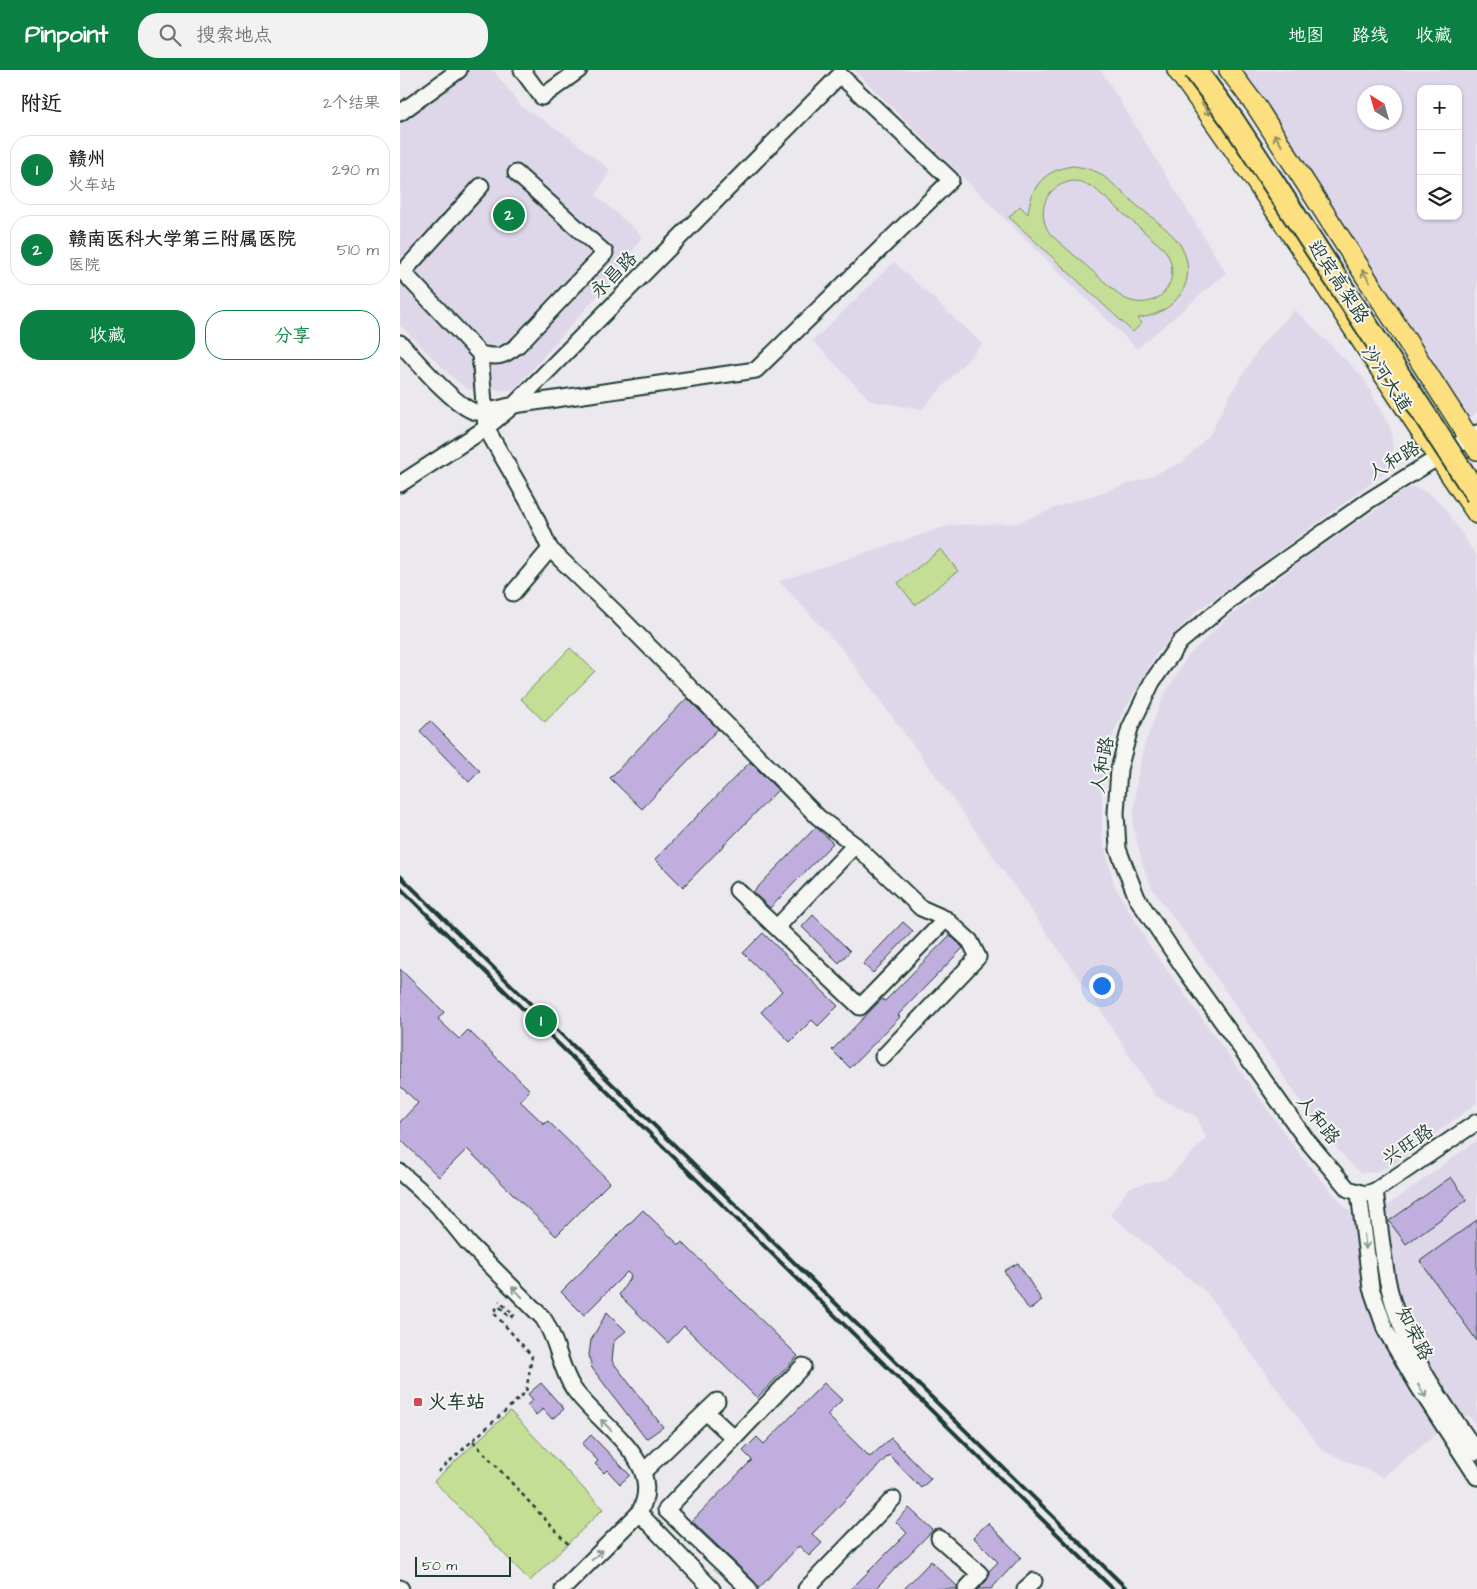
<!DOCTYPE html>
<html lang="zh">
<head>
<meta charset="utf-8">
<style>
	body { margin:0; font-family:"Architects Daughter","LXGW WenKai TC",sans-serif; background:#f2f2f2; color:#202124 }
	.controls { position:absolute; right:15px; top:15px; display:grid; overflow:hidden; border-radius:10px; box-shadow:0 1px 4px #0004 }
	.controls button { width:45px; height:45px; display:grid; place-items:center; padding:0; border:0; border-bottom:1px solid #e0e0e0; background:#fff; color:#202124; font:25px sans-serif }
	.compass { position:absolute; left:957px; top:15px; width:45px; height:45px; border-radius:50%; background:#fff; box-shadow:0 1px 4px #0004; rotate:323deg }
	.scale { position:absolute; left:15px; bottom:12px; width:96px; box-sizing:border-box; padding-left:5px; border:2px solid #1f3d34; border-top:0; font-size:14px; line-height:18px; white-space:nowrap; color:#1f3d34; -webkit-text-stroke:4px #f6f6f2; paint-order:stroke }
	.you { position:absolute; left:701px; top:915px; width:18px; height:18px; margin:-12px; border:4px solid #fff; border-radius:50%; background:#1a73e8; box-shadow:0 0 0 8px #1a73e833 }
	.badge { display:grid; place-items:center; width:32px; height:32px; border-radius:50%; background:#0b8043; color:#fff; font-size:16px; font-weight:700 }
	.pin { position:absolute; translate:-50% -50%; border:2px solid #fff; box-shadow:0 1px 5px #0006 }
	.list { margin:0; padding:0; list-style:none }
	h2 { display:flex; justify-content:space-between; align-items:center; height:65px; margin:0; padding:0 20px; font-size:21px }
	h2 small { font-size:16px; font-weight:400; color:#757577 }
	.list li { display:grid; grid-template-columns:32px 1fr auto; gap:15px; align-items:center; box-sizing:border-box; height:70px; margin:0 10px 10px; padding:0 10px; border:1px solid #e0e0e0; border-radius:20px }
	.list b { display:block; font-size:19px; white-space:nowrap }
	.list p { margin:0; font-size:16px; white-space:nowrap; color:#757577 }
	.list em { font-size:16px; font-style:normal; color:#757577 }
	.actions { display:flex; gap:10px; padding:15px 20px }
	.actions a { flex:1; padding:11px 0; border:1px solid #0b8043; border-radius:20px; text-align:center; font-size:18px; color:#0b8043 }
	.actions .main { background:#0b8043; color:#fff }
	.icon { flex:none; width:28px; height:28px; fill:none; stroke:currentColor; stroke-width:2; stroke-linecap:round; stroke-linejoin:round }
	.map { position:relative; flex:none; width:1077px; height:1519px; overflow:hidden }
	header { display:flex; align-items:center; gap:30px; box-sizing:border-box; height:70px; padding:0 25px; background:#0b8043; color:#fff }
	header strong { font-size:24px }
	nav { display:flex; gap:28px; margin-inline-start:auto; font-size:18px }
	.search { width:350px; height:45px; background:#f2f2f2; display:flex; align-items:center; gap:12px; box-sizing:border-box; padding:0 18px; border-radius:20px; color:#757577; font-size:19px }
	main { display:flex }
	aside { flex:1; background:#fff }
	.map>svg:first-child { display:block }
</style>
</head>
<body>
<header>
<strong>Pinpoint</strong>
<div class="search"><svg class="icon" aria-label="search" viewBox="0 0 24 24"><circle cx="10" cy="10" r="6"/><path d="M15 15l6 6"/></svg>搜索地点</div>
<nav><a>地图</a><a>路线</a><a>收藏</a></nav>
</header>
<main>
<aside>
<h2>附近<small>2个结果</small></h2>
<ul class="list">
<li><span class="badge">1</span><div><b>赣州</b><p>火车站</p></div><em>290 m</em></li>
<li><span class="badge">2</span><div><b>赣南医科大学第三附属医院</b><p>医院</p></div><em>510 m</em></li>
</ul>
<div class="actions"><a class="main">收藏</a><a>分享</a></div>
</aside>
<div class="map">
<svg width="1077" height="1519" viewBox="0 0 1077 1519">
	<rect width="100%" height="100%" fill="#ebe8ee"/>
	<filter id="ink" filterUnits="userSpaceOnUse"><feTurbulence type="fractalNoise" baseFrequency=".02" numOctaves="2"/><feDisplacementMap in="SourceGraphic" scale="10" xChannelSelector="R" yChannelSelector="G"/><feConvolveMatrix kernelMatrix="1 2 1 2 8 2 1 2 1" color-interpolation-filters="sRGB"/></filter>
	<g filter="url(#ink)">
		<!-- built -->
		<g fill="#ded7e9" fill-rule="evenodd">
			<path d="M 72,0 L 93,0 L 121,36 L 165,64 L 210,100 L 196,125 L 242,166 L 225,194 L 114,320 L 67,319 L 50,305 L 0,255 L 0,49 L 47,15 Z"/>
			<path d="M 454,0 L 701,0 L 826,203 L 737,279 Z"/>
			<path d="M 835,0 L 1077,0 L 1077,342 L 1068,350 ZM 1021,19 L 1058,19 L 1058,146 L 1021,146 ZM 964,22 L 994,22 L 994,52 L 964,52 Z"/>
			<path d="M 494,192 L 582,274 L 522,339 L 471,331 L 413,271 Z"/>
			<path d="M 895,240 L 963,307 L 991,360 L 993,380 L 985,403 L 796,542 L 756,584 L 718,652 L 705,686 L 702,722 L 702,766 L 714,814 L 749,875 L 904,1090 L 954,1147 L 971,1148 L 1077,1070 L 1077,1356 L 1069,1345 L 1055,1349 L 983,1407 L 922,1380 L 807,1223 L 710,1145 L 729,1118 L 769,1107 L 806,1068 L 796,1046 L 755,1026 L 694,930 L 555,732 L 442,579 L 379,511 L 551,455 L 617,453 L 665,434 L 744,409 L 783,392 L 810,364 L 831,323 L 862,274 Z"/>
			<path d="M 1014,417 L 1029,423 L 1044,437 L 1077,487 L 1077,1033 L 992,1095 L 974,1102 L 961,1103 L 947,1090 L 917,1055 L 801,885 L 753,820 L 742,793 L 733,754 L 737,709 L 744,676 L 763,627 L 788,586 L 827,548 L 913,482 L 1005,420 Z"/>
		</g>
		<!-- green -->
		<g fill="#c4de95" stroke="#728e64" fill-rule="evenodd">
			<path d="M 673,96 C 682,97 691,99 699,103 C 712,112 723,123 734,133 C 748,145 774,162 782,178 C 800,213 773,245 738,248 L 742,253 L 733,262 L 609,147 L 620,136 L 628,144 C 631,115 645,100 673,96 ZM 674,111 L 681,112 L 693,117 L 765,180 C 786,212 755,246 722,227 L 650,164 C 635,141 646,114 674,111 Z"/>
			<path d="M 541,479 L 558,501 L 515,535 L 498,513 Z"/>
			<path d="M 170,578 L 195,601 L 145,652 L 121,629 Z"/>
			<path d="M 110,1341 L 203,1439 L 130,1511 L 34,1411 Z"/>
		</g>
		<!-- building -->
		<g fill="#bfaede" stroke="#1f3d34">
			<path d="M 287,628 L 318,659 L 242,739 L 210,708 Z"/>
			<path d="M 30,651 L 80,701 L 69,712 L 20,661 Z"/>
			<path d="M 350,692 L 378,720 L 283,817 L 255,789 Z"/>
			<path d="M 416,757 L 433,773 L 370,838 L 353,822 Z"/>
			<path d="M 413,845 L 450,881 L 439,893 L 402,857 Z"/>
			<path d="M 503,852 L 513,861 L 473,903 L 463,894 Z"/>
			<path d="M 363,863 L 438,936 L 418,956 L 412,950 L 390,972 L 361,942 L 382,921 L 343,883 Z"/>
			<path d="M 550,865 L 563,878 L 498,945 L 500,947 L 450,998 L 432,980 L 482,929 L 485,931 Z"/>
			<path d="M 0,899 L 44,942 L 38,949 L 59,969 L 68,960 L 130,1020 L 120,1031 L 144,1054 L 148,1051 L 210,1112 L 156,1166 L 67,1079 L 39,1107 L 0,1069 L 0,1052 L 18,1033 L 0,1016 Z"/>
			<path d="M 1051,1107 L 1067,1130 L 1006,1174 L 989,1151 Z"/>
			<path d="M 243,1140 L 279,1175 L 282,1172 L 398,1286 L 357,1328 L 284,1256 L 268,1273 L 219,1225 L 231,1206 L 227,1202 L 184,1245 L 161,1222 Z"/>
			<path d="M 1077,1150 L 1077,1271 L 1020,1191 Z"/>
			<path d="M 618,1193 L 642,1231 L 629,1240 L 604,1201 Z"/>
			<path d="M 207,1242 L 226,1261 L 214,1271 L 212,1291 L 263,1357 L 246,1369 L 192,1298 L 189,1285 L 191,1270 Z"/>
			<path d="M 141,1313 L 164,1339 L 152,1349 L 143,1339 L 136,1345 L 127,1335 L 133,1330 L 128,1324 Z"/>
			<path d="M 424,1313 L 442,1330 L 427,1345 L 470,1387 L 491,1368 L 531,1409 L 521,1418 L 489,1385 L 412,1464 L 422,1473 L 409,1486 L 399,1476 L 358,1519 L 355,1512 L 292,1451 L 352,1390 L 343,1381 L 357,1367 L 364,1374 Z"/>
			<path d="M 191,1365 L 230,1405 L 220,1414 L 207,1400 L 204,1403 L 195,1394 L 198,1391 L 182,1374 Z"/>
			<path d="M 509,1438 L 533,1460 L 475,1519 L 451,1519 L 507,1463 L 496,1452 Z"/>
			<path d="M 588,1453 L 621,1487 L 591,1519 L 579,1519 L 587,1510 L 589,1501 L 598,1492 L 573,1467 Z"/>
			<path d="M 531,1491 L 557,1516 L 557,1519 L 504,1519 Z"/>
		</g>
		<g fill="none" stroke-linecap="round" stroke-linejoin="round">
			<!-- minor casing -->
			<g stroke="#1f3d34" stroke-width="19">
				<g id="minor">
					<path d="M 122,0 L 142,27 L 179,0"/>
					<path d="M 0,43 L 59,0"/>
					<path d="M 81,116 L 3,202 L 80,284 C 98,288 103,287 118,275 L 205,183 L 116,103"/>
					<path d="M 0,273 C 15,289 56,338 76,342 C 85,343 105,337 114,335 L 356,300 L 551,110 L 440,5 L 114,335 L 86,358 L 0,414"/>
					<path d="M 80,284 L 86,358 L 129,433 L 150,479 L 113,523"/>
					<path d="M 1077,363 L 968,431 L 845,518 L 780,572 L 752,612 L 730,658 L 719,699 L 716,743 L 718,779 L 737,828 L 784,898 L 905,1068 L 948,1119 L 965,1124 L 975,1121 L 1077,1052"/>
					<path d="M 150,479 L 216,543 L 418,747 L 455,775 L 521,838 L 546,849 L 570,871 L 578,887 L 483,987"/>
					<path d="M 337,820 L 460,937 L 546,849"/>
					<path d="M 377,857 L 455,775"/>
					<path d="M 0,1102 L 38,1136 L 68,1173 L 143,1248 C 158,1270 159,1296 173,1318 C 197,1354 268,1392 239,1443 L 163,1519"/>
					<path d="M 975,1121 C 979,1150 982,1179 987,1208 C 999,1273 1040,1329 1077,1382"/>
					<path d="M 959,1123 L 971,1218 L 986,1261 L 1018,1316 L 1077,1407"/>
					<path d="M 306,1342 L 334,1368"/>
					<path d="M 243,1402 L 317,1331"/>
					<path d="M 239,1443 L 312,1519"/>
					<path d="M 539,1468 L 580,1504 L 566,1519"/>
					<path d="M 0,1518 L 1,1519"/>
					<path d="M 349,1519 L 266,1440 L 403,1296"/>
					<path d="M 406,1519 L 493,1429"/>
					<path d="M 625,1519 L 634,1511"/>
				</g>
			</g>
			<!-- major casing -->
			<g stroke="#1f3d34" stroke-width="22">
				<g id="major">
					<path d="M 777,0 C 883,144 975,297 1077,444"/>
					<path d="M 829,0 L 856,36 L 1077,380"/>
				</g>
			</g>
			<!-- path -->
			<g stroke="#1f3d34" stroke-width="2.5" stroke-dasharray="4 4" stroke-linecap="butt">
				<path d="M 73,1371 L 169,1475"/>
				<path d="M 38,1402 L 126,1322 L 132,1286 L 93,1242 L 99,1236 L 110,1248 L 114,1245 L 99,1231"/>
			</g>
			<!-- minor -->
			<use href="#minor" stroke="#f6f6f2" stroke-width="15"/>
			<!-- major -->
			<use href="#major" stroke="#fce080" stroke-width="19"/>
			<!-- rail -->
			<g stroke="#1f3d34" stroke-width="4">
				<path d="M 0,806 L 727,1519"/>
				<path d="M 0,818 L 713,1519"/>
			</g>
			<!-- highway-bridge casing -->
			<g stroke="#1f3d34" stroke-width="26" stroke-linecap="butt">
				<path id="highway-bridge" d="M 795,0 L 833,51 L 1077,425"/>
			</g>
			<!-- highway-bridge -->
			<use href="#highway-bridge" stroke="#fce080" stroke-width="22"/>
		</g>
		<!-- one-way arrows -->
		<defs><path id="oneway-shaft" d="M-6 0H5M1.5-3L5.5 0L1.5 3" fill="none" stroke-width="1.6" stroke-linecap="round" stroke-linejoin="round" transform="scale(1.25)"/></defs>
		<g stroke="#8e8e5a">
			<use href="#oneway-shaft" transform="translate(806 39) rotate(53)"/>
			<use href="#oneway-shaft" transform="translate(878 70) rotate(-123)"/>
			<use href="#oneway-shaft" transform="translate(966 206) rotate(-123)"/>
		</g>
		<g stroke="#8a9a93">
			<use href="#oneway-shaft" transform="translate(965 1172) rotate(83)"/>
			<use href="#oneway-shaft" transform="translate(117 1222) rotate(-135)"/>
			<use href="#oneway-shaft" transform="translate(1022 1321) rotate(58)"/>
			<use href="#oneway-shaft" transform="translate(206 1355) rotate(-134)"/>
			<use href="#oneway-shaft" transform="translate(197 1485) rotate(-45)"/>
		</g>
	</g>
	<!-- markers -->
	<rect fill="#d1495b" stroke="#f6f6f2" stroke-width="2" x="13" y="1327" width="10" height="10" rx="2.5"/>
	<g text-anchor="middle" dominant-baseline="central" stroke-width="4" stroke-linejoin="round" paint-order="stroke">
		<!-- street labels -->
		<g font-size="19" fill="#1f3d34" stroke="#f6f6f2">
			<text transform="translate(214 205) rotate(-45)">永昌路</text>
			<text transform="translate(938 212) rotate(57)">迎宾高架路</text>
			<text transform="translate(986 309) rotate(57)">沙河大道</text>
			<text transform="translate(994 391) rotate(-31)">人和路</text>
			<text transform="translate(703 695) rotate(-80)">人和路</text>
			<text transform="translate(918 1050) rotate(52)">人和路</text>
			<text transform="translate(1008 1075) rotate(-34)">兴旺路</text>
			<text transform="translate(1014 1264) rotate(63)">知荣路</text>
		</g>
		<!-- poi labels -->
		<g font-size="19" font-weight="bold" fill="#1f3d34" stroke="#f6f6f2" text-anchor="start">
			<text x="28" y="1332">火车站</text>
		</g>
	</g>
</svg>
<div class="controls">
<button>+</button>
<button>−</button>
<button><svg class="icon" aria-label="layers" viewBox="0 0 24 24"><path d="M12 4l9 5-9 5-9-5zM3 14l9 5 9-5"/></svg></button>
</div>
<svg class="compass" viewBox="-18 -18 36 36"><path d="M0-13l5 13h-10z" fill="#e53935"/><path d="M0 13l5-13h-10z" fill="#757577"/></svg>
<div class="scale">50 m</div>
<div class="you"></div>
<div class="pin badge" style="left:141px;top:951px">1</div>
<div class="pin badge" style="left:109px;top:145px">2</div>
</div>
</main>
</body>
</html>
